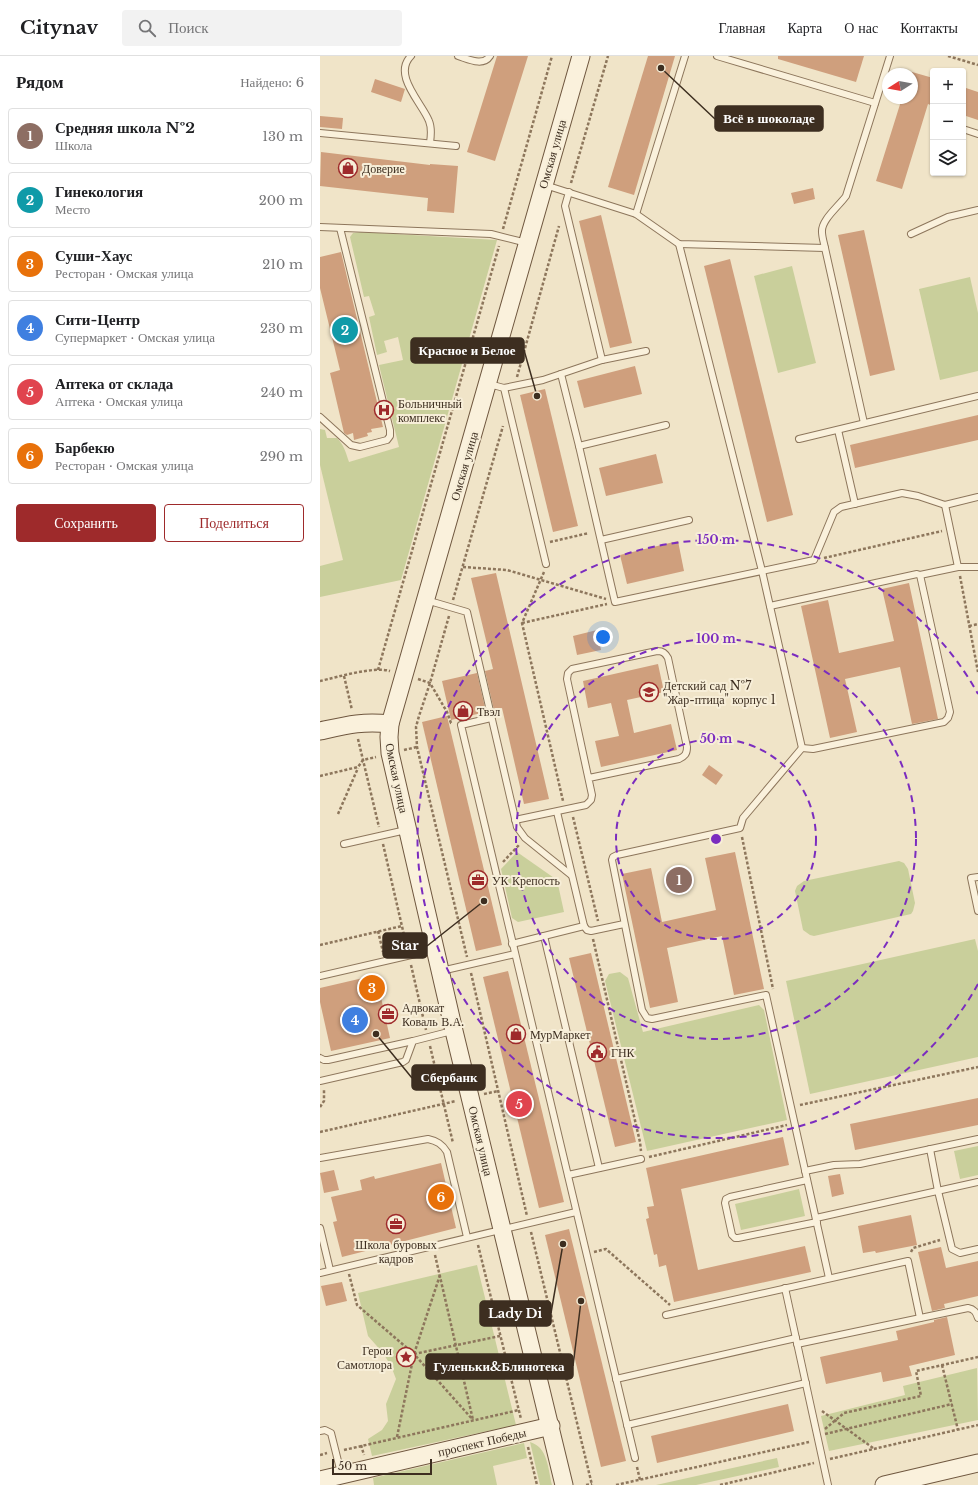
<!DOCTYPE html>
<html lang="ru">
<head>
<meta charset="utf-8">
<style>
	body { margin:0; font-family:"Libre Baskerville",serif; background:#f2f2f2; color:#202124 }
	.controls { position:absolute; right:12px; top:12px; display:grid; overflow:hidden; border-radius:4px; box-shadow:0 1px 3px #0004 }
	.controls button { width:36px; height:36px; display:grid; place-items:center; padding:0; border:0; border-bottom:1px solid #e0e0e0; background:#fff; color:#202124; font:20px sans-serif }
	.compass { position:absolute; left:562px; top:12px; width:36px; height:36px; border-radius:50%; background:#fff; box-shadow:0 1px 3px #0004; rotate:259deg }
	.scale { position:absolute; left:12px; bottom:10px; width:100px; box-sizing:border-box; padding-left:4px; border:2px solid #3d2e20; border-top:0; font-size:11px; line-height:14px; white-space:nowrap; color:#3d2e20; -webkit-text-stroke:3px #f7eed8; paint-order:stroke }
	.you { position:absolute; left:283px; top:581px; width:14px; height:14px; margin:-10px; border:3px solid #fff; border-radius:50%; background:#1a73e8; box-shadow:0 0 0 6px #1a73e833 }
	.badge { display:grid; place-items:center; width:26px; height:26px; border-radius:50%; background:#9e2a2b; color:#fff; font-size:13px; font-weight:700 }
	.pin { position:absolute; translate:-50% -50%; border:2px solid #fff; box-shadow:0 1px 4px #0006 }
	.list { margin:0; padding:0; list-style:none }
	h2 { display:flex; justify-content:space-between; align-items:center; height:52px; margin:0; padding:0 16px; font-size:17px }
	h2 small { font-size:13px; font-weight:400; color:#757577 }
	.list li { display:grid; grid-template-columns:26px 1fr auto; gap:12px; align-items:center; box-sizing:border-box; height:56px; margin:0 8px 8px; padding:0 8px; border:1px solid #e0e0e0; border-radius:4px }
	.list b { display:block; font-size:15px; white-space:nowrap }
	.list p { margin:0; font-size:13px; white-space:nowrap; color:#757577 }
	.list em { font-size:13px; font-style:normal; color:#757577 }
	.actions { display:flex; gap:8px; padding:12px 16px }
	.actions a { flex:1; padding:9px 0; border:1px solid #9e2a2b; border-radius:4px; text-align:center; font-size:14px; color:#9e2a2b }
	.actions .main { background:#9e2a2b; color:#fff }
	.icon { flex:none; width:22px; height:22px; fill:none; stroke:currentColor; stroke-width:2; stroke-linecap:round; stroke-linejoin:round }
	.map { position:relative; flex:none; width:658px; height:1429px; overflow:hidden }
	header { display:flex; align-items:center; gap:24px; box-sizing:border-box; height:56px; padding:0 20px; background:#fff; border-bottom:1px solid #e0e0e0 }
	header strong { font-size:19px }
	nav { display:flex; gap:22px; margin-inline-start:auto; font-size:14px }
	.search { width:280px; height:36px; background:#f2f2f2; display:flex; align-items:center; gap:10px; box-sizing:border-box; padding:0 14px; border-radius:4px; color:#757577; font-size:15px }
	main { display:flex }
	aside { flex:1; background:#fff }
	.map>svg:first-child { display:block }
</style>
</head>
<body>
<header>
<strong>Citynav</strong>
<div class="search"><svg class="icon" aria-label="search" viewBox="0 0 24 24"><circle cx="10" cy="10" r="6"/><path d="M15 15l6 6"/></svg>Поиск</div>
<nav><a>Главная</a><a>Карта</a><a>О нас</a><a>Контакты</a></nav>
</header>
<main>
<aside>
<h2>Рядом<small>Найдено: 6</small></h2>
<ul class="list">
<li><span class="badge" style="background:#8d6e63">1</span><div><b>Средняя школа №2</b><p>Школа</p></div><em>130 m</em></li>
<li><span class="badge" style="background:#0f9aa8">2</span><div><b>Гинекология</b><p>Место</p></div><em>200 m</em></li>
<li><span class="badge" style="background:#e8710a">3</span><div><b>Суши-Хаус</b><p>Ресторан · Омская улица</p></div><em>210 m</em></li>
<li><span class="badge" style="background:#3f7fe0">4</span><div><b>Сити-Центр</b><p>Супермаркет · Омская улица</p></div><em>230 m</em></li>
<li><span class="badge" style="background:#e0444e">5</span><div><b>Аптека от склада</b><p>Аптека · Омская улица</p></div><em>240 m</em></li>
<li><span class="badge" style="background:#e8710a">6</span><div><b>Барбекю</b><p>Ресторан · Омская улица</p></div><em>290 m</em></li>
</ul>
<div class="actions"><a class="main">Сохранить</a><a>Поделиться</a></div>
</aside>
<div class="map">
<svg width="658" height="1429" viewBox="0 0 658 1429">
	<rect width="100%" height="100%" fill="#f0e4c8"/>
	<!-- green -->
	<g fill="#c9cf9b">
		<path d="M 41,176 L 177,184 L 81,524 L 0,541 L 0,510 L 23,504 L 0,409 L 0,373 L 5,374 L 7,382 L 17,382 C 24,389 26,397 29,406 L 79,391 L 59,309 L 83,304 L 78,281 L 64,285 L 67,296 L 57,299 L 49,261 L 55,259 L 49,240 L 44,241 L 30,181 L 33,177 Z"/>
		<path d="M 472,210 L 496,307 L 458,317 L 434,220 Z"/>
		<path d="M 650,221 L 658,257 L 658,315 L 620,324 L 599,233 Z"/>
		<path d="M 197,796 L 237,824 L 244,856 L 198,866 L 192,862 L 181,813 Z"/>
		<path d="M 579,805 L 584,807 L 588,813 L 595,847 L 593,855 L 591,858 L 494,880 L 490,879 L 483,874 L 475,835 L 477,830 L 484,825 Z"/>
		<path d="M 655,883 L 658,895 L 658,1001 L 490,1038 L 466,925 Z"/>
		<path d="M 300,916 L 308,922 L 323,976 L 439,949 L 444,954 L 467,1064 L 327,1095 L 285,925 L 289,918 Z"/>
		<path d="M 658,1090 L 658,1119 L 640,1123 L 634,1095 Z"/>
		<path d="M 479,1133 L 485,1160 L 421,1174 L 415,1148 Z"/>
		<path d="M 157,1209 L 196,1369 L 52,1400 L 48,1383 L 62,1374 L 68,1365 L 66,1348 L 76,1323 L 71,1310 L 63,1297 L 48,1280 L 38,1237 Z"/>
		<path d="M 657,1312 L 658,1364 L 509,1395 L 501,1360 L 585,1339 L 583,1330 Z"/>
		<path d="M 210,1386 C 228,1391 228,1413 232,1429 L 220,1429 Z"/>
		<path d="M 204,1387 L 207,1402 L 173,1410 L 177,1429 L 54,1429 L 53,1422 Z"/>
		<path d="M 457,1402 L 459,1411 L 376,1429 L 336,1429 Z"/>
	</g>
	<!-- building -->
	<g fill="#cf9f7d">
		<path d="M 177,0 L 208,0 L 175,105 L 147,96 Z"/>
		<path d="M 328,0 L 355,0 L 314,139 L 288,131 Z"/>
		<path d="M 458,0 L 544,0 L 536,26 L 458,3 Z"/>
		<path d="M 592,16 L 613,22 L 613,50 L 608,48 L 582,133 L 556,125 L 582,42 L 592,42 Z"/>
		<path d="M 55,23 L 85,33 L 81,46 L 51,36 Z"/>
		<path d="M 643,31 L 658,36 L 658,64 L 643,59 Z"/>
		<path d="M 0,60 L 23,62 L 22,73 L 0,71 Z"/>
		<path d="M 1,96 L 110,109 L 110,108 L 138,110 L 134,157 L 107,155 L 108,142 L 0,130 Z"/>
		<path d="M 493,132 L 495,143 L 474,148 L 471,137 Z"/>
		<path d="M 281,159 L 312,287 L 290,292 L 259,165 Z"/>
		<path d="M 544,174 L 575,314 L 550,320 L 518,179 Z"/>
		<path d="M 21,196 L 63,371 L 51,373 L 52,376 L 47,377 L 48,380 L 34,384 L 33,377 L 27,379 L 24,377 L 10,317 L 20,314 L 0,232 L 0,201 Z"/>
		<path d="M 410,203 L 473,459 L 447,466 L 384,210 Z"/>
		<path d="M 315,310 L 322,338 L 264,352 L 257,325 Z"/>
		<path d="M 225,333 L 258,470 L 233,476 L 200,339 Z"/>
		<path d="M 658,359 L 658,384 L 535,412 L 530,389 Z"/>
		<path d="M 336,398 L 343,427 L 286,440 L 279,412 Z"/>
		<path d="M 358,485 L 364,515 L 307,528 L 300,499 Z"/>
		<path d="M 176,517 L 229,743 L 204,748 L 182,652 L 174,654 L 165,615 L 173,613 L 151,522 Z"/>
		<path d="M 589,527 L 618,663 L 592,668 L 580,611 L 525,623 L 537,676 L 510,682 L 481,550 L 508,544 L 519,597 L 574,585 L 562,533 Z"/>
		<path d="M 277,574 L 281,594 L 257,599 L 253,580 Z"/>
		<path d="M 338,608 L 344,636 L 307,644 L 314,677 L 351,668 L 357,694 L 281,711 L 275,685 L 299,680 L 291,647 L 268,652 L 263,625 Z"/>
		<path d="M 157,617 L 166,656 L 131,664 L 122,625 Z"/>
		<path d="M 127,660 L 182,889 L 156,895 L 102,666 Z"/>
		<path d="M 389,709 L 403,719 L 396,729 L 382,719 Z"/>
		<path d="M 415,796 L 444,933 L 414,939 L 402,880 L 347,892 L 358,946 L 330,952 L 302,818 L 331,812 L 342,866 L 396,854 L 385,802 Z"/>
		<path d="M 271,897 L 316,1086 L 295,1091 L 249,902 Z"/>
		<path d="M 188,915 L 244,1146 L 219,1152 L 163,921 Z"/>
		<path d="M 56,919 L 70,982 L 11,995 L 0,946 L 0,932 Z"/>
		<path d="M 658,1042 L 658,1069 L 535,1094 L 530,1068 Z"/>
		<path d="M 463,1081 L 469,1109 L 361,1133 L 378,1214 L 485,1190 L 491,1216 L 354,1246 L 346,1209 L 339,1211 L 337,1198 L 334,1199 L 326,1163 L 329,1162 L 327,1151 L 334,1150 L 326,1112 Z"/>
		<path d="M 121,1107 L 136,1172 L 22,1201 L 13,1166 L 17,1165 L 11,1141 L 42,1134 L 40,1124 L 54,1120 L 55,1123 Z"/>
		<path d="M 14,1114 L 19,1134 L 4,1137 L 0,1117 Z"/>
		<path d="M 520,1118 L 524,1138 L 512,1141 L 508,1120 Z"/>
		<path d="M 591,1159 L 597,1189 L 556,1197 L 555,1195 L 543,1197 L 538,1170 Z"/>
		<path d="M 249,1173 L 306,1405 L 281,1411 L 225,1179 Z"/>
		<path d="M 621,1191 L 626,1212 L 658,1205 L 658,1240 L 624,1248 L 625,1252 L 612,1255 L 598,1196 Z"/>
		<path d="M 22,1226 L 27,1245 L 6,1250 L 1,1230 Z"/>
		<path d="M 627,1261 L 635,1299 L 589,1310 L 592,1320 L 563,1326 L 561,1316 L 506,1328 L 500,1301 L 578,1284 L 576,1275 L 614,1266 L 614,1264 Z"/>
		<path d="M 468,1348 L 474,1375 L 337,1407 L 331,1380 Z"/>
	</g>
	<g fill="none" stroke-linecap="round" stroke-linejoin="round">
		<!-- service casing -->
		<g stroke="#8d765c" stroke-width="8">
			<g id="service">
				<path d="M 91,0 C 72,19 102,47 109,65 C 112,72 111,80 110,87"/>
				<path d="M 138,0 C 148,3 163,11 170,0"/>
				<path d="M 397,0 L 555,47"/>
				<path d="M 643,73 L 658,78"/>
				<path d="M 0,77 L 136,90"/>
				<path d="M 225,129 L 316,158 L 359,188 L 505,192 L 544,367"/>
				<path d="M 249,136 L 245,150 L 282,304"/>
				<path d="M 316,158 L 365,0"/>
				<path d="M 0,171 L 171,178 L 207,187"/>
				<path d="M 591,178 L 628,161 L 658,154"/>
				<path d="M 359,188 L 442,515 L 482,692"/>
				<path d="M 505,192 C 504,187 502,181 502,176 C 501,164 519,150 526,140 L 570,0"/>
				<path d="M 241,318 L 259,390 L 295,546 L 494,504 L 514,456 L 521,451 L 582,437 L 598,440 L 625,449 L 658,441"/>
				<path d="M 169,328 L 184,332 L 223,324 L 282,304 L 326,295"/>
				<path d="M 184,332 L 226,508"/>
				<path d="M 0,361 L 31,389 L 40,391 L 67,384 L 70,380 L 70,374 L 20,172"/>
				<path d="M 518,374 L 535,448"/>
				<path d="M 479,383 L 658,340"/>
				<path d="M 259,390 L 346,369"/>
				<path d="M 625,449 L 638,511"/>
				<path d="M 281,484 L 369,464"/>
				<path d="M 106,544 L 147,556 L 197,771 L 205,782 L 251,819"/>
				<path d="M 450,550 L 597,518 L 600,519 L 638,511 L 658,511"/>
				<path d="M 171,662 L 141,669 L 315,1402"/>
				<path d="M 482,692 L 423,762 L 420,772 L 297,799 L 293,801 L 292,804 L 322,954 L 327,962 L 332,963 L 446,939 L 509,1222"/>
				<path d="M 482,692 L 493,693 L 624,666 L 628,662 L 630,656 L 600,519"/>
				<path d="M 195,764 L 266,749 L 271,744 L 272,739 L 247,623 L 248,617 L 252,613 L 337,595 C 343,595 345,597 348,602 L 367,691 C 367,698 365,700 359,703 L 269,722"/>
				<path d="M 24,788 L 86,774"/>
				<path d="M 658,821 L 651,822 L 658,855"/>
				<path d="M 264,870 L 267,874 L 271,875 L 304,868"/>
				<path d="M 224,880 L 279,1112"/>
				<path d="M 192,888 L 264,870 L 237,756"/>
				<path d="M 121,915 L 195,898"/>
				<path d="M 0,920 L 113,894"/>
				<path d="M 0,1002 L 4,1004 L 8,1004 L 93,985"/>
				<path d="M 0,1025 L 83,1006 L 86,1004 L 93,985 L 132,975"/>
				<path d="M 610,1093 L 618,1135 L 632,1193 L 640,1197 L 658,1193"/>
				<path d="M 0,1102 L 108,1083 C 117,1085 122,1088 127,1096 L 147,1181"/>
				<path d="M 485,1115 L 514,1109 L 540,1108 L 658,1083"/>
				<path d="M 248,1119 L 321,1103"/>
				<path d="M 487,1124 L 410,1141 L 406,1143 L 405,1147 L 412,1179 L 415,1182 L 418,1182 L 497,1166"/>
				<path d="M 496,1162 L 658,1126"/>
				<path d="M 0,1172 L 10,1214"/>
				<path d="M 0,1217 L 256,1156"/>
				<path d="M 465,1232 L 508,1429"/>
				<path d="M 346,1259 L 588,1205 L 600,1262"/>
				<path d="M 477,1288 L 648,1252 C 654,1253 656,1256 658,1262"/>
				<path d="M 296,1323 L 476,1282"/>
				<path d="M 307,1369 L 486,1327"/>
				<path d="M 0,1375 L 5,1374 L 11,1377 L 21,1417"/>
			</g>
		</g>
		<!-- secondary casing -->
		<g stroke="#6f573f" stroke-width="19">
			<g id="secondary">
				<path d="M 0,675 C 27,669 42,665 70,668"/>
				<path d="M 0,1424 L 231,1370"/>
				<path d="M 244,1429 L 134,975 L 70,697 L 69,681 L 70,668 L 261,0"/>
				<path d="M 564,1429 L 658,1407"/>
			</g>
		</g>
		<!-- path -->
		<g stroke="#8d765c" stroke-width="2.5" stroke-dasharray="3 2" stroke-linecap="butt">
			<path d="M 628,0 L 658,9"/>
			<path d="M 251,127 L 288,0"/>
			<path d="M 183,173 L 232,0"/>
			<path d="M 197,321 L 239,170"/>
			<path d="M 230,486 L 269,477"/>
			<path d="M 504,502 L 622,475"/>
			<path d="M 143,511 L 187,514 L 286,543"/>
			<path d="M 224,516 L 202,567 L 243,745"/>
			<path d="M 640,520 L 658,616"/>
			<path d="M 133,544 L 183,370"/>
			<path d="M 129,560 L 110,627 L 99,660 L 96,671 L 97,691 L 147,901"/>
			<path d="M 202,567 L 287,548"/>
			<path d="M 649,570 L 658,568"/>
			<path d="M 58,614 L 179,190"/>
			<path d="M 24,620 L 32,654"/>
			<path d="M 98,623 L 110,627 L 127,656 L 131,667 L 132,667"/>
			<path d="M 0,625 C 18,621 54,610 70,615"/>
			<path d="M 38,683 L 59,771"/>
			<path d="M 84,694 L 97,691"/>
			<path d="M 0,720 L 38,711 L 43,704 L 56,701"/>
			<path d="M 18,758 L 38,712"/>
			<path d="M 253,761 L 278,865"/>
			<path d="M 422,781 L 453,933"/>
			<path d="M 63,788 L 87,892"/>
			<path d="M 183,806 L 199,789"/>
			<path d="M 58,875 L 63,896"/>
			<path d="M 273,883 L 320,1086 L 321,1095"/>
			<path d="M 0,889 L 82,870"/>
			<path d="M 91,909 L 106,974"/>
			<path d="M 151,917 L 207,1160"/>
			<path d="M 110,990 L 133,1087"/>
			<path d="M 164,1038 L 178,1035"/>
			<path d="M 480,1049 L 658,1011"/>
			<path d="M 0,1051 L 4,1045 L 4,1033"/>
			<path d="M 0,1076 L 136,1045"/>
			<path d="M 329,1101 L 467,1069"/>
			<path d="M 211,1176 L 272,1429"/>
			<path d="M 158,1189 L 201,1363"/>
			<path d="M 274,1196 L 286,1193 L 350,1249"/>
			<path d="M 591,1196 L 593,1192 L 620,1184"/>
			<path d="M 115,1199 L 153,1364"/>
			<path d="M 29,1218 L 37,1249 L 94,1298 L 153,1364"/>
			<path d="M 94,1298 L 180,1280"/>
			<path d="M 622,1309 L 638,1374"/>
			<path d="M 502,1355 L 553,1392"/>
			<path d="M 505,1373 L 524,1357 L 601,1340 L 596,1315 L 658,1301"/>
			<path d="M 505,1378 L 632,1348"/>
			<path d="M 77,1381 L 94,1298 L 120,1219"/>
			<path d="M 41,1389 L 44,1399"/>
			<path d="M 208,1391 L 217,1429"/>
			<path d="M 24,1394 L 199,1354"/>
			<path d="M 0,1399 L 7,1397"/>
			<path d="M 510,1403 L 658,1369"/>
			<path d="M 317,1411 L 320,1424"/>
			<path d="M 266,1429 L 272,1428"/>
			<path d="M 296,1429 L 489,1386"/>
			<path d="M 400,1429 L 494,1407"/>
		</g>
		<!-- service -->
		<use href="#service" stroke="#faf1dc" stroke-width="6"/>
		<!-- secondary -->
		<use href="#secondary" stroke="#faf1dc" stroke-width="17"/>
	</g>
	<!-- distance rings -->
	<g fill="none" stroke="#7b2cbf" stroke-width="2" stroke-dasharray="7 5">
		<circle cx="396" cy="783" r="100"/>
		<circle cx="396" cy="783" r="200"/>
		<path d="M658 928A299 299 0 1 1 658 638"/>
	</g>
	<!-- icons -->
	<defs>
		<g id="shop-ring" transform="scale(1)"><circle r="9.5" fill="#f7eed8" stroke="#9e2a2b" stroke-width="1.5"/><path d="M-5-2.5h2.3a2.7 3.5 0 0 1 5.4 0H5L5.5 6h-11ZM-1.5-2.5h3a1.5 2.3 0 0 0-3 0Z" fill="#9e2a2b"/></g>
		<g id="hospital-ring" transform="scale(1)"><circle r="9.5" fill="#f7eed8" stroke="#9e2a2b" stroke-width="1.5"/><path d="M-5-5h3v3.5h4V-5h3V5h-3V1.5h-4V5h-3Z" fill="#9e2a2b"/></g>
		<g id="school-ring" transform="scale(1)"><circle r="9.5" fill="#f7eed8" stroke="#9e2a2b" stroke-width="1.5"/><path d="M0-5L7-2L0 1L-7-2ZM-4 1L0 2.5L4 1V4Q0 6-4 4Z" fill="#9e2a2b"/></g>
		<g id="office-ring" transform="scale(1)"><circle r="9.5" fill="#f7eed8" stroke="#9e2a2b" stroke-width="1.5"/><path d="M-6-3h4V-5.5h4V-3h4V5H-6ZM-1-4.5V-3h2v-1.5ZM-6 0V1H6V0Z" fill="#9e2a2b"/></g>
		<g id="civic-ring" transform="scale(1)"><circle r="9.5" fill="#f7eed8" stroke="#9e2a2b" stroke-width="1.5"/><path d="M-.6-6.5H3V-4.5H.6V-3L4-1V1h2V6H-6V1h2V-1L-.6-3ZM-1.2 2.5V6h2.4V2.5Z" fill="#9e2a2b"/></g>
		<g id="sight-ring" transform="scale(1)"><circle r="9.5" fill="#f7eed8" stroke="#9e2a2b" stroke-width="1.5"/><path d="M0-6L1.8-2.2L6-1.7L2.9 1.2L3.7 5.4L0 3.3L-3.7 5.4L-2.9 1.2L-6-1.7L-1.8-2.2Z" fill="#9e2a2b"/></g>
	</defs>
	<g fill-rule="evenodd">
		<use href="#shop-ring" x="28" y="112"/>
		<use href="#hospital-ring" x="64" y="354"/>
		<use href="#school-ring" x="329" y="636"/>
		<use href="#shop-ring" x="143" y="655"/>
		<use href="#office-ring" x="158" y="824"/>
		<use href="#office-ring" x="68" y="958"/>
		<use href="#shop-ring" x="196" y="978"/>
		<use href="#civic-ring" x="277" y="996"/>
		<use href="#office-ring" x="76" y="1168"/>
		<use href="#sight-ring" x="86" y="1301"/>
	</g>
	<g text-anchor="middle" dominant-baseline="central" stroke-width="4" stroke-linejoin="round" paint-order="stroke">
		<!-- street labels -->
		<g font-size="12" fill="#3d2e20" stroke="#f7eed8">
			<text transform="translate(232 98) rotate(-74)">Омская улица</text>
			<text transform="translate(144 410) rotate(-74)">Омская улица</text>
			<text transform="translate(77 722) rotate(78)">Омская улица</text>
			<text transform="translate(161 1085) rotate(77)">Омская улица</text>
			<text transform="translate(162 1386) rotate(-13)">проспект Победы</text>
		</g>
		<!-- poi labels -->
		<g font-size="12" fill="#3d2e20" stroke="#f7eed8" text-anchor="start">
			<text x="42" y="112">Доверие</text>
			<text x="78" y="347">Больничный<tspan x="78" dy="14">комплекс</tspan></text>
			<text x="343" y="629">Детский сад №7<tspan x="343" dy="14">"Жар-птица" корпус 1</tspan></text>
			<text x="157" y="655">Твэл</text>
			<text x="172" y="824">УК Крепость</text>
			<text x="82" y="951">Адвокат<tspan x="82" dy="14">Коваль В.А.</tspan></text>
			<text x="210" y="978">МурМаркет</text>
			<text x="291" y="996">ГНК</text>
			<text x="76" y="1188" text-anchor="middle">Школа буровых<tspan x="76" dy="14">кадров</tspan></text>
			<text x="72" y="1294" text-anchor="end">Герои<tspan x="72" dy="14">Самотлора</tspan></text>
		</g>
	</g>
	<circle cx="396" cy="783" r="6" fill="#7b2cbf" stroke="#f7eed8" stroke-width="2"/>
	<g font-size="12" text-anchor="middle" font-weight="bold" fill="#7b2cbf" stroke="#f7eed8" stroke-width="4" stroke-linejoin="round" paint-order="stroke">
		<text x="396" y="488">150 m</text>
		<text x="396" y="587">100 m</text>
		<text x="396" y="687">50 m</text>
	</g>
	<!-- callouts -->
	<path fill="none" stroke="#3d2e20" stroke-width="1.5" d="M341 12L395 63M217 340L204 294M164 845L107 890M56 978L92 1022M243 1188L231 1257M261 1245L253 1310"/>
	<g fill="#3d2e20" stroke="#f7eed8" stroke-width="1.5">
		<circle cx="341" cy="12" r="4"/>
		<circle cx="217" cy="340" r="4"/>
		<circle cx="164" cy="845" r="4"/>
		<circle cx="56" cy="978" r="4"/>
		<circle cx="243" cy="1188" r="4"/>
		<circle cx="261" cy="1245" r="4"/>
	</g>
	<g fill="#3d2e20" stroke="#3d2e20" stroke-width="1.5">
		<rect x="395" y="50" width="108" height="25" rx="4"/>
		<rect x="91" y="282" width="113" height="25" rx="4"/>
		<rect x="63" y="877" width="44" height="25" rx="4"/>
		<rect x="92" y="1009" width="73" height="25" rx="4"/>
		<rect x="160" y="1245" width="71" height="25" rx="4"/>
		<rect x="106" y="1298" width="147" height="25" rx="4"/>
	</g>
	<g font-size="13" text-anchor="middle" font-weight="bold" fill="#fff">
		<text x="449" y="67">Всё в шоколаде</text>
		<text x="147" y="299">Красное и Белое</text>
		<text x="85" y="894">Star</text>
		<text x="129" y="1026">Сбербанк</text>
		<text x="195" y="1262">Lady Di</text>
		<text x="179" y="1315">Гуленьки&amp;Блинотека</text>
	</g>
</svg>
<div class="controls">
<button>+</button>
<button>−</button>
<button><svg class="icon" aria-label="layers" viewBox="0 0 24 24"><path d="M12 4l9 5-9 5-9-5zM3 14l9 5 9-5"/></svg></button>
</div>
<svg class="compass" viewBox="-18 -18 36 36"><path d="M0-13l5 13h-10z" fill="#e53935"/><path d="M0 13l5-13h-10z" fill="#757577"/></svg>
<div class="scale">50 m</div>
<div class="you"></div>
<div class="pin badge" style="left:359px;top:824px;background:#8d6e63">1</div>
<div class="pin badge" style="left:25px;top:274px;background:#0f9aa8">2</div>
<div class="pin badge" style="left:52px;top:932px;background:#e8710a">3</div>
<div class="pin badge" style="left:35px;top:964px;background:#3f7fe0">4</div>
<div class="pin badge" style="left:199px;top:1048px;background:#e0444e">5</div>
<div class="pin badge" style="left:121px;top:1141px;background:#e8710a">6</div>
</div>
</main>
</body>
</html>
